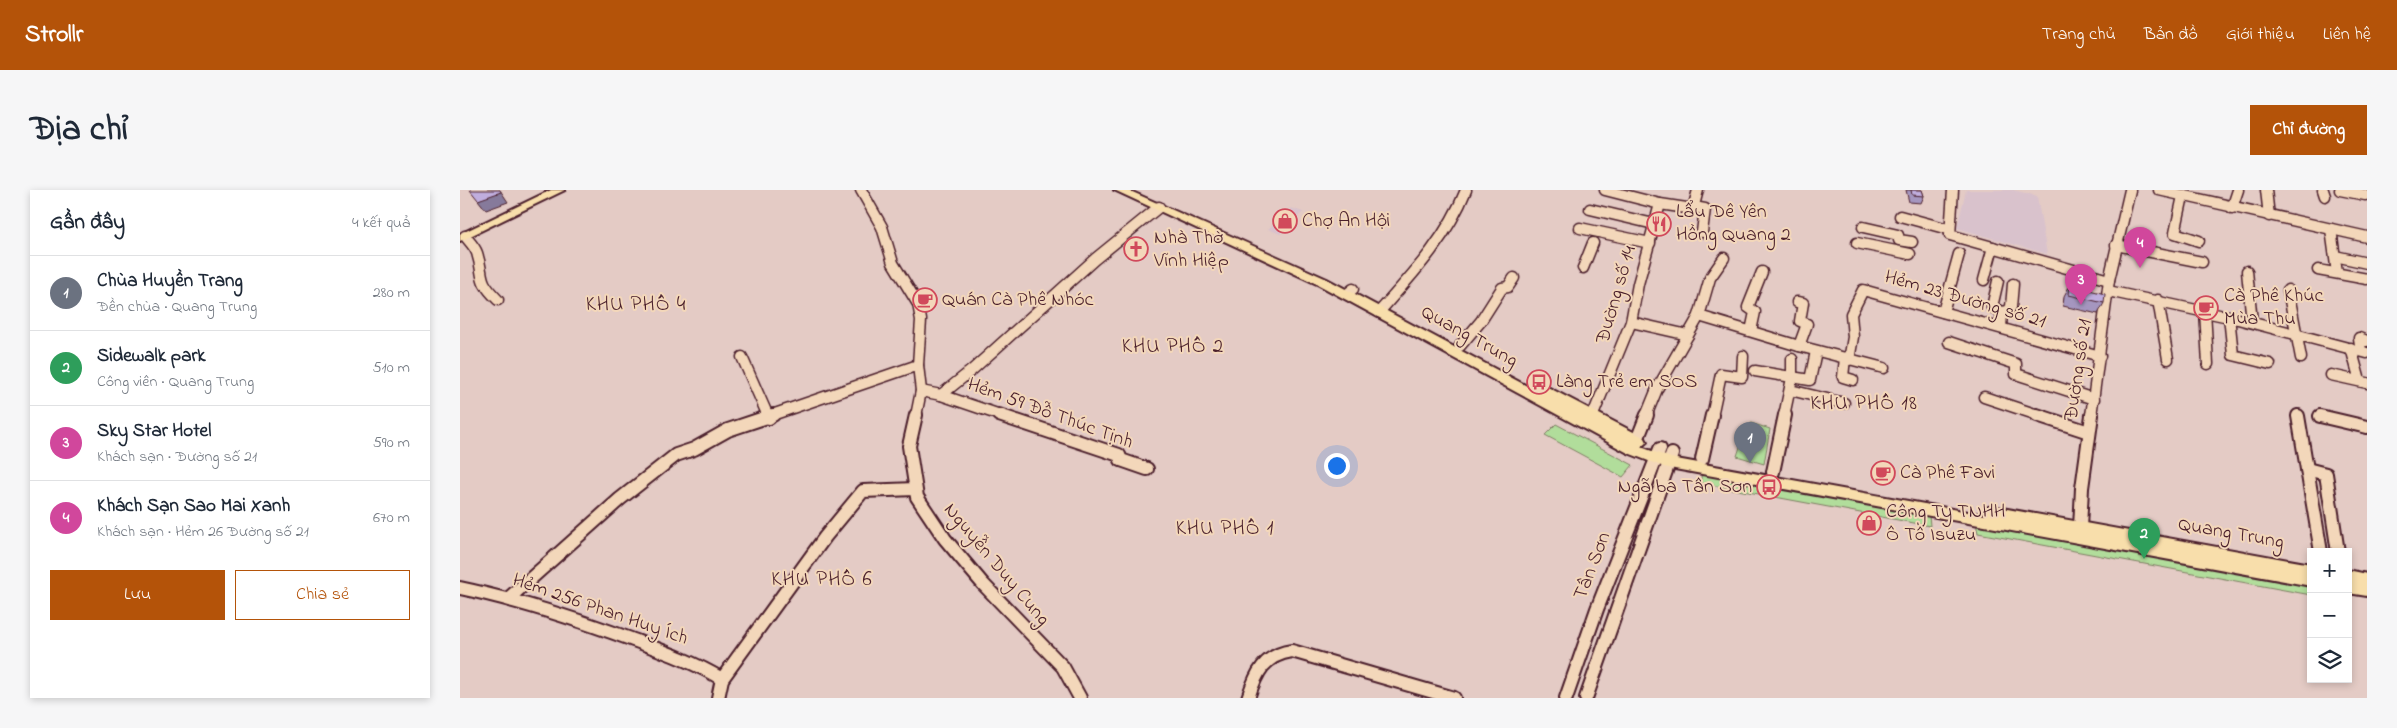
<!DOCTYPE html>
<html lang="vi">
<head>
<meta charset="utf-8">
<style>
	body { margin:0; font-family:"Indie Flower",sans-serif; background:#f6f6f7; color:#1f2937 }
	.controls { position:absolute; right:15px; bottom:15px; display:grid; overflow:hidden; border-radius:0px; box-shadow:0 2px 8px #0003 }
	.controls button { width:45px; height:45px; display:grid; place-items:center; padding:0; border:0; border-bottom:1px solid #e0e1e3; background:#fff; color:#1f2937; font:25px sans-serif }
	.you { position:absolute; left:876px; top:275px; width:18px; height:18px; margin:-12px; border:4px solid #fff; border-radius:50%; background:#1a73e8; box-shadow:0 0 0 8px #1a73e833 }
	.badge { display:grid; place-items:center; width:32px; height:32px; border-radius:50%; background:#b45309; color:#fff; font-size:16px; font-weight:700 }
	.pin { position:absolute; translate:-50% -41px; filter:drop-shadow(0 1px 2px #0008) }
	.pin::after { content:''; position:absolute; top:26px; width:18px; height:15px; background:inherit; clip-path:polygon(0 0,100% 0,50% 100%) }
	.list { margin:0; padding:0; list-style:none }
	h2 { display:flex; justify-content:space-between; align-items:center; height:65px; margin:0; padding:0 20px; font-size:21px }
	h2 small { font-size:16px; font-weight:400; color:#747a83 }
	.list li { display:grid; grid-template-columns:32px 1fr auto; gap:15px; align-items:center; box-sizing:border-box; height:75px; padding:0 20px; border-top:1px solid #e0e1e3 }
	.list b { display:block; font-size:19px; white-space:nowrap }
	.list p { margin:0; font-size:16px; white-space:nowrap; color:#747a83 }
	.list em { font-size:16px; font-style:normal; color:#747a83 }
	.actions { display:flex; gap:10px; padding:15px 20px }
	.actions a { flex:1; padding:11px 0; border:1px solid #b45309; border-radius:0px; text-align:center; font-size:18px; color:#b45309 }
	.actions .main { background:#b45309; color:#fff }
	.icon { flex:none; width:28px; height:28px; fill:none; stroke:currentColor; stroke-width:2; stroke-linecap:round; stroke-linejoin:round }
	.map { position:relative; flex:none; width:1907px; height:508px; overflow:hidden; border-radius:0px }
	header { display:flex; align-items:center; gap:30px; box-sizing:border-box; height:70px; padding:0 25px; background:#b45309; color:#fff }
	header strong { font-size:24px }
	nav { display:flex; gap:28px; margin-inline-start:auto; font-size:18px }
	.intro { display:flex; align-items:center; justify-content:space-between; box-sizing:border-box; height:120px; padding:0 30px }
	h1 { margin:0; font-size:35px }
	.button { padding:12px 22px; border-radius:0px; background:#b45309; color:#fff; font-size:18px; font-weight:700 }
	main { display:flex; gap:30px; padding:0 30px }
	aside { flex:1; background:#fff; border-radius:0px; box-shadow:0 2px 8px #0003 }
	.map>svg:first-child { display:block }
</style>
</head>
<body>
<header>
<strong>Strollr</strong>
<nav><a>Trang chủ</a><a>Bản đồ</a><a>Giới thiệu</a><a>Liên hệ</a></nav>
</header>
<div class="intro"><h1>Địa chỉ</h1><a class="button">Chỉ đường</a></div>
<main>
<aside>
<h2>Gần đây<small>4 kết quả</small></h2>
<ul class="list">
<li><span class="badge" style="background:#6b7280">1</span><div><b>Chùa Huyền Trang</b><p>Đền chùa · Quang Trung</p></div><em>280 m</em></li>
<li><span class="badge" style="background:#2e9e5b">2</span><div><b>Sidewalk park</b><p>Công viên · Quang Trung</p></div><em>510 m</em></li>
<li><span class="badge" style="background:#d1479c">3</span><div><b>Sky Star Hotel</b><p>Khách sạn · Đường số 21</p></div><em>590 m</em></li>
<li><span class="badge" style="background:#d1479c">4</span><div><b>Khách Sạn Sao Mai Xanh</b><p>Khách sạn · Hẻm 26 Đường số 21</p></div><em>670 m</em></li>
</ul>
<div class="actions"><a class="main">Lưu</a><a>Chia sẻ</a></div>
</aside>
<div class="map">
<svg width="1907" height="508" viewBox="0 0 1907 508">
	<rect width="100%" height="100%" fill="#e4cbc5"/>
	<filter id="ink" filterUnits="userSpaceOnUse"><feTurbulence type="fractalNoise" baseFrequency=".02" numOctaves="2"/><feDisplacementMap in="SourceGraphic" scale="10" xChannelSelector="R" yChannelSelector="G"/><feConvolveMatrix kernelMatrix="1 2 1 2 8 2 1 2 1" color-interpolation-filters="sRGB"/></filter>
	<g filter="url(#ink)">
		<!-- built -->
		<g fill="#d9c2cc">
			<path d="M 1506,0 L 1553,0 L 1577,6 L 1587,64 L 1497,38 Z"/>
			<path d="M 831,18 L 843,22 L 820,44 L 808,39 Z"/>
		</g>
		<!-- green -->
		<g fill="#b1dd9b" stroke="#7e7e63">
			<path d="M 1291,233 L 1310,239 L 1304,274 L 1277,266 L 1283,248 L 1288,246 Z"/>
			<path d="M 1096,234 L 1173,275 L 1163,287 L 1085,245 Z"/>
			<path d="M 1242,283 L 1469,325 L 1470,336 L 1240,293 Z"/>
			<path d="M 1516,333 L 1851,394 L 1851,405 L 1518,343 Z"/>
		</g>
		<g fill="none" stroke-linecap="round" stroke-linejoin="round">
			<!-- minor-far1 casing -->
			<g stroke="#4a1f2b" stroke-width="13">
				<g id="minor-far1">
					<path d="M 401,0 L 422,37 L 433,73 L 458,114 L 461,130 L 458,175 L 461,201 L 456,226"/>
					<path d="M 1145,0 L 1200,14"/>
					<path d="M 1493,0 L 1490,45 L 1649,90"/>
					<path d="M 1699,0 L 1907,47"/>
					<path d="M 1806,0 L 1809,26"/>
					<path d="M 1863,0 L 1865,6"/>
					<path d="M 1880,0 L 1905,5"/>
					<path d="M 1723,6 L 1715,43 L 1739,51"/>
					<path d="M 1234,17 L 1245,19 L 1242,42"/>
					<path d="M 1772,18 L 1778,0"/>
					<path d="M 1130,19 L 1194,34"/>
					<path d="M 1440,26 L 1488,39"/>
					<path d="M 1403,37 L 1438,45 L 1439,50 L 1452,52"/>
					<path d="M 1120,38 L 1190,53"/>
					<path d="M 1871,39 L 1877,83"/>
					<path d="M 5,46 C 9,51 15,57 17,63 C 25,88 16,88 38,110"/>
					<path d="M 1397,53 L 1450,64"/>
					<path d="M 1656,55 L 1742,72"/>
					<path d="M 1875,66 L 1907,73"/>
					<path d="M 1123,78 L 1133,53"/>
					<path d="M 1858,80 L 1907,89"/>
					<path d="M 1787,81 L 1792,132"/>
					<path d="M 1524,90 L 1533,57"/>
					<path d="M 1538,91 L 1532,117 L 1542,122"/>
					<path d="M 1828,100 L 1841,168"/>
					<path d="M 1648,101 L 1778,129 L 1907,163"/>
					<path d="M 887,104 L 893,99"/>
					<path d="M 1698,110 L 1708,169"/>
					<path d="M 1337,112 L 1343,113 L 1340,131 L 1347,134 L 1339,156"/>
					<path d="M 1745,120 L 1748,174"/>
					<path d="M 919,122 C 953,84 987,48 1006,0"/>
					<path d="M 1483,122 L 1499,64"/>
					<path d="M 1239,126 L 1339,156 L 1424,178"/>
					<path d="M 1769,126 L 1773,165 L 1810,174"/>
					<path d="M 1171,132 L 1228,145"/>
					<path d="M 1541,138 L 1542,122 L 1548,121 L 1551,117 L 1553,94"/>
					<path d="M 1291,141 L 1295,122 L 1288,117 L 1302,82"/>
					<path d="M 1489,152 L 1556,174 L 1556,184 L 1634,209"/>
					<path d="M 1000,156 L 1021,131 L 1042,98 L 1048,97 L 1054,88"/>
					<path d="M 1891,158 L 1900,191"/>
					<path d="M 1901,161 L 1899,148 L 1907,151"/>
					<path d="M 282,167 L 308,226"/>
					<path d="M 1385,168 L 1383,187 L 1393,190"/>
					<path d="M 1389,170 L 1393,147 L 1391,124 L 1403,100 L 1640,166"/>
					<path d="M 1295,181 L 1350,190 L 1356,161"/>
					<path d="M 1871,185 L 1907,193"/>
					<path d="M 1330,200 L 1384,213"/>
					<path d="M 461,201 L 481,205 L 512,180 L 635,69 L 699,17"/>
					<path d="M 481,205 L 543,226"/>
					<path d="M 1524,207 L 1581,226"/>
					<path d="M 1133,225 L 1171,132 L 1178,94 L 1200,14 L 1233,19 L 1238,0"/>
					<path d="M 309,226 L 458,175"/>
					<path d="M 1186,226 L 1197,199 L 1239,126 L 1250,88 L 1264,68"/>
					<path d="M 1252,226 L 1261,184 L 1282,187 L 1283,166"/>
					<path d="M 1324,226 L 1332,188 L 1332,169"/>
					<path d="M 1631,226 L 1649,90 L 1670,0"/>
				</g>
			</g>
			<!-- minor casing -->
			<g stroke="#4a1f2b" stroke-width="16">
				<g id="minor">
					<path d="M 308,225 L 309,228"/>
					<path d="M 456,225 L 449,256 L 457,307 L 485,349 L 523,394 L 603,477 L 620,508"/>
					<path d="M 539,225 L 659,265 L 661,270 L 687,279"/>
					<path d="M 1577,225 L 1629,242"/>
					<path d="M 1838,226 L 1861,362"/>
					<path d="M 1860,226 L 1907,237"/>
					<path d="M 1177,250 L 1187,225"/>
					<path d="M 1242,269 L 1252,225"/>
					<path d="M 1847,279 L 1866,284 L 1878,362"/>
					<path d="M 1313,282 L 1325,225"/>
					<path d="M 1620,338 L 1622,298 L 1632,225"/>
					<path d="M 0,398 C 57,410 113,428 168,448 C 200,460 232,471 262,489"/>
					<path d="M 49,408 L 160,309 L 216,265 L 234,259 L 268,240 L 313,225"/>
					<path d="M 258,508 L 262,489 L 365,347 L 403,301 L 455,299"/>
					<path d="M 788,508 C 796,483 804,465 832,461 L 994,508"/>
					<path d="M 1106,508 L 1137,419 L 1200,259"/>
					<path d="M 1126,508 L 1212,264"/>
				</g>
			</g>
			<!-- major casing -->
			<g stroke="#4a1f2b" stroke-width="4">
				<g id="major">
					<path d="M 91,0 L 105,0 L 0,51 L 0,44 Z"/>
					<path d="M 654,0 L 668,0 L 867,89 L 1067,196 L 1068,192 L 1078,192 L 1185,248 L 1187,252 L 1181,257 L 1211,268 L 1525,325 L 1524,322 L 1526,318 L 1531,316 L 1851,374 L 1851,396 L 1204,277 L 1168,263 L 859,95 Z"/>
					<path d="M 1888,380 L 1907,384 L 1907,406 L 1888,403 Z"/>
				</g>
			</g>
			<!-- minor-far1 -->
			<use href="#minor-far1" stroke="#f3d7ba" stroke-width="10"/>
			<!-- minor -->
			<use href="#minor" stroke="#f3d7ba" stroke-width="12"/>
			<!-- major -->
			<use href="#major" fill="#f8deab" fill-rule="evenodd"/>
		</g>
		<!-- wall -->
		<g fill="#a596bf" stroke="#4a1f2b">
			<path d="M 1446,0 L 1462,0 L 1464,6 L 1461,13 L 1449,12 Z"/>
			<path d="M 1610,95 L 1644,113 L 1638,124 L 1603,116 L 1604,106 Z"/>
		</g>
		<!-- shaded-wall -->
		<path fill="#867a9b" stroke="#4a1f2b" d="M 40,0 L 48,12 L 26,20 L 18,10 Z"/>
		<!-- building -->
		<g fill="#c0aede" stroke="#4a1f2b">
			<path d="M 10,0 L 40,0 L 41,2 L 18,10 Z"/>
			<path d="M 1451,0 L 1462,0 L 1464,6 L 1452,5 Z"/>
			<path d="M 1610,95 L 1645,104 L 1644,113 L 1609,105 Z"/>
		</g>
	</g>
	<!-- icons -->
	<defs>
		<g id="shop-ring" transform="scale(1.25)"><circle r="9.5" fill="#f3d7ba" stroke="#d1495b" stroke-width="1.5"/><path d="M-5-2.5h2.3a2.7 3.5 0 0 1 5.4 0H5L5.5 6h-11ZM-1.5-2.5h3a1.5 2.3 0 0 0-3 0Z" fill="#d1495b"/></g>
		<g id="restaurant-ring" transform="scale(1.25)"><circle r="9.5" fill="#f3d7ba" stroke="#d1495b" stroke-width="1.5"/><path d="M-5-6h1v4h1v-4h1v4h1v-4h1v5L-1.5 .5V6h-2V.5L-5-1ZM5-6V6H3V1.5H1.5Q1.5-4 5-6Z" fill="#d1495b"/></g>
		<g id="church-ring" transform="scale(1.25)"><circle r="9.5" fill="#f3d7ba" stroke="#d1495b" stroke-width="1.5"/><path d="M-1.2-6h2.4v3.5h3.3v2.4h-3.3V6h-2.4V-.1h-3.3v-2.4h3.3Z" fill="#d1495b"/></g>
		<g id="cafe-ring" transform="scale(1.25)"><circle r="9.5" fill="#f3d7ba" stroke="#d1495b" stroke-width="1.5"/><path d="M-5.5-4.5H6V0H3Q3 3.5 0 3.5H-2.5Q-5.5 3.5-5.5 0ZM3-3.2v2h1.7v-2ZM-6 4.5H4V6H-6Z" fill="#d1495b"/></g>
		<g id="bus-ring" transform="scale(1.25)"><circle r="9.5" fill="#f3d7ba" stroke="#d1495b" stroke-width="1.5"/><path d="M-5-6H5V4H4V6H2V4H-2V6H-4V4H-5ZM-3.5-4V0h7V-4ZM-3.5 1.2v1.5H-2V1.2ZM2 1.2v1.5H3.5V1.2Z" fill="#d1495b"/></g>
	</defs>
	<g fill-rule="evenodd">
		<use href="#shop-ring" x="825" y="31"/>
		<use href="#restaurant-ring" x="1199" y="34"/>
		<use href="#church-ring" x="676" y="59"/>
		<use href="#cafe-ring" x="465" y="110"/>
		<use href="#cafe-ring" x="1746" y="118"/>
		<use href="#bus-ring" x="1079" y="192"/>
		<use href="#cafe-ring" x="1423" y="283"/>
		<use href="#bus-ring" x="1309" y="297"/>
		<use href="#shop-ring" x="1409" y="333"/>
	</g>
	<g text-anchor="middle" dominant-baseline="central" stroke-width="4" stroke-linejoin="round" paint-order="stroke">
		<!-- poi labels -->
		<g font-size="20" fill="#4a1f2b" stroke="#f3d7ba" text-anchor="start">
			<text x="1216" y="22">Lẩu Dê Yên<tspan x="1216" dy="23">Hồng Quang 2</tspan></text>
			<text x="842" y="31">Chợ An Hội</text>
			<text x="694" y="48">Nhà Thờ<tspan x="694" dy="23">Vĩnh Hiệp</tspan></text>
			<text x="1764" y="106">Cà Phê Khúc<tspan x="1764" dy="23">Mùa Thu</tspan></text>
			<text x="482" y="110">Quán Cà Phê Nhóc</text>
			<text x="1096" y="192">Làng Trẻ em SOS</text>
			<text x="1440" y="283">Cà Phê Favi</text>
			<text x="1292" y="297" text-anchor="end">Ngã ba Tân Sơn</text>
			<text x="1426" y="322">Công Ty TNHH<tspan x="1426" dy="23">Ô Tô Isuzu</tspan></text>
		</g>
		<!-- street labels -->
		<g font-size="20" fill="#4a1f2b" stroke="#f3d7ba">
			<text transform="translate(1157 105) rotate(-74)">Đường số 14</text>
			<text transform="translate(1505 110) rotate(16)">Hẻm 23 Đường số 21</text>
			<text transform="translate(1009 147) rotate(29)">Quang Trung</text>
			<text transform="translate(1619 180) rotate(-82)">Đường số 21</text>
			<text transform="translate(590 224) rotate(20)">Hẻm 59 Đỗ Thúc Tịnh</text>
			<text transform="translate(1771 344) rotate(10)">Quang Trung</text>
			<text transform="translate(536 375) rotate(50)">Nguyễn Duy Cung</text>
			<text transform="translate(1133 376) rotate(-69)">Tân Sơn</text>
			<text transform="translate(140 420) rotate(19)">Hẻm 256 Phan Huy Ích</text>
		</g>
		<!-- neighbourhood labels -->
		<g font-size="21" letter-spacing="1" fill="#4a1f2b" stroke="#f3d7ba">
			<text x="176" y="115">KHU PHỐ 4</text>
			<text x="713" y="157">KHU PHỐ 2</text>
			<text x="1404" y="214">KHU PHỐ 18</text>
			<text x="765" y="339">KHU PHỐ 1</text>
			<text x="362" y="390">KHU PHỐ 6</text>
		</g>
	</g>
</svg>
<div class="controls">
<button>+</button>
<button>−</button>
<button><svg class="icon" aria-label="layers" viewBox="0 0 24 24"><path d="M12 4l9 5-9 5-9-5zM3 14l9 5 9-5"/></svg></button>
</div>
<div class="you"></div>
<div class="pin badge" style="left:1290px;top:273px;background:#6b7280">1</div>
<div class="pin badge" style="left:1684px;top:369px;background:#2e9e5b">2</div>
<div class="pin badge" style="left:1621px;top:115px;background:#d1479c">3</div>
<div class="pin badge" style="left:1680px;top:78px;background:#d1479c">4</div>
</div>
</main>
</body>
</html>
